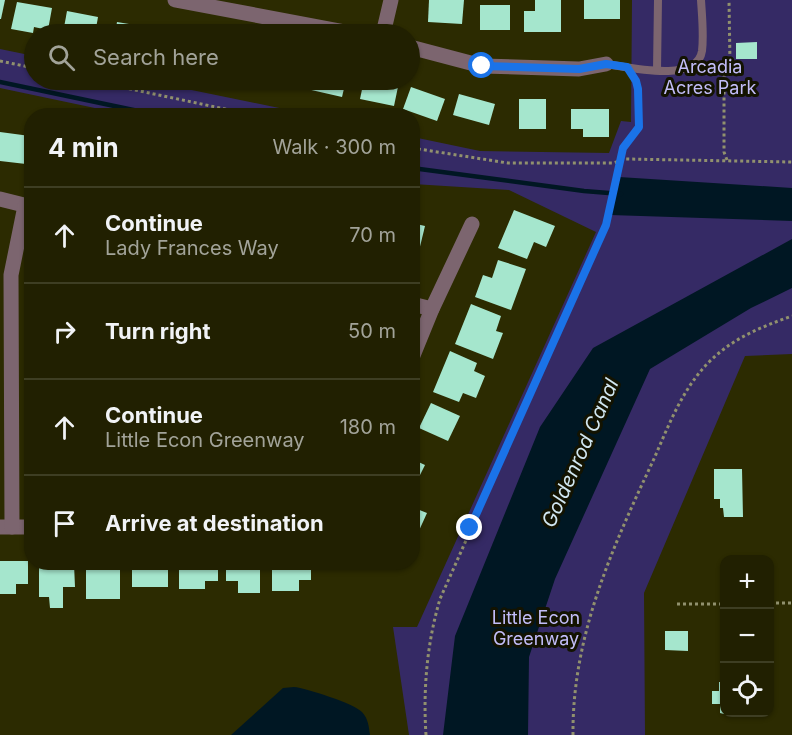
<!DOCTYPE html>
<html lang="en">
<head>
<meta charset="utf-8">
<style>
	body { margin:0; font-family:Inter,sans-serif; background:#2d2d10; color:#f1f3f6 }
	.controls { position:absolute; right:18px; bottom:18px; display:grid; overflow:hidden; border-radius:12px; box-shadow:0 2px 4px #0004 }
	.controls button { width:54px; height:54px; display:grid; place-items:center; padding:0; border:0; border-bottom:2px solid #3e3e23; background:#212001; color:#f1f3f6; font:30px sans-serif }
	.stop { position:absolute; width:18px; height:18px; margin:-14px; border:4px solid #1a73e8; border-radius:50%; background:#fff }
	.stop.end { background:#1a73e8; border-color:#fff; box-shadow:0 2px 6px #0008 }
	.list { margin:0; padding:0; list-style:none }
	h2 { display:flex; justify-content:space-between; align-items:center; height:78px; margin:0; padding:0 24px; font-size:26px }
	h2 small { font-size:20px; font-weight:400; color:#a2a399 }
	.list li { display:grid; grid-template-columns:39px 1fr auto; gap:18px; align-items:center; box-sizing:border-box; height:96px; padding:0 24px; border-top:2px solid #3e3e23 }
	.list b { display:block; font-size:22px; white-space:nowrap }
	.list p { margin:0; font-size:20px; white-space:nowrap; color:#a2a399 }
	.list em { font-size:20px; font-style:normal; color:#a2a399 }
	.icon { flex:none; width:33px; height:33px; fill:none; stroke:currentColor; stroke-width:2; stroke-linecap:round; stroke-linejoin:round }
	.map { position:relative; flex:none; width:792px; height:735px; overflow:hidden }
	.search { position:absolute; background:#212001; box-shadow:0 2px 4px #0004; left:24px; top:24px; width:396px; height:66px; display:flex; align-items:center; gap:15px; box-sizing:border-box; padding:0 21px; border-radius:33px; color:#a2a399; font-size:22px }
	.panel { position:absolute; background:#212001; box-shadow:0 2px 4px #0004; left:24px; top:108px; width:396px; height:462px; border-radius:24px }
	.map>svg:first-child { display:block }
</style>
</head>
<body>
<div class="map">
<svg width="792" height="735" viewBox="0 0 792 735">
	<rect width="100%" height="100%" fill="#2c2b01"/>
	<!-- green -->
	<g fill="#352a65">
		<path d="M 632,0 L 792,0 L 792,354 L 745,356 L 644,593 L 645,735 L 409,735 L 393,627 L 417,627 L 596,232 L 509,190 L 413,184 L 413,137 L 480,151 L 609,153 L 621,121 L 631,122 Z"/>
		<path d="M 0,49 L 34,56 L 34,80 L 143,80 L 313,115 L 128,115 L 0,88 Z"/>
	</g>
	<!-- water -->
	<g fill="#001723">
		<path d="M 619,177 L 792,188 L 792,221 L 610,215 Z"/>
		<path d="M 792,239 L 792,288 L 751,308 L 650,369 L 555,579 L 529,657 L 528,735 L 443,735 L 455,636 L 540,427 L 593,348 Z"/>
		<path d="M 294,687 C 306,688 355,704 362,712 C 368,718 369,727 370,735 L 231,735 L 283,688 Z"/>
	</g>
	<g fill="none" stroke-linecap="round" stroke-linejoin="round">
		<!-- stream -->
		<g stroke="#001723" stroke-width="4.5">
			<path d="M 0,82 L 162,116"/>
			<path d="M 412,168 L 584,191 L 621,194"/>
		</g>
	</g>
	<!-- building -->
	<g fill="#a5e6cd">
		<path d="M 0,0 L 5,0 L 1,19 L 0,19 Z"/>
		<path d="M 429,0 L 464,0 L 462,24 L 428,22 Z"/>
		<path d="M 535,0 L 561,0 L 561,32 L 524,32 L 524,11 L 535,11 Z"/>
		<rect x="584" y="0" width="36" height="19"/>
		<path d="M 17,2 L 52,8 L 48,30 L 34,27 L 33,33 L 11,29 Z"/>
		<rect x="480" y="5" width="30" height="25"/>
		<path d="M 67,11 L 98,17 L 95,34 L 63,33 Z"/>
		<path d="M 117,22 L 147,27 L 145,34 L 115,34 Z"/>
		<path d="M 757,42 L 757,59 L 736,59 L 736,43 Z"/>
		<path d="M 310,80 L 346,80 L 342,97 L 307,89 Z"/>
		<path d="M 364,80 L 386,80 L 399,82 L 394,106 L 360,99 Z"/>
		<path d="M 411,87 L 445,99 L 437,121 L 403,109 Z"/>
		<path d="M 459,94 L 495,104 L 489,125 L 453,115 Z"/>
		<rect x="519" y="99" width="27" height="30"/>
		<path d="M 571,109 L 609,109 L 609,137 L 583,137 L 583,129 L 571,129 Z"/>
		<path d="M 0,132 L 30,136 L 26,164 L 0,161 Z"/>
		<path d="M 514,210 L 555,226 L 546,247 L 534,242 L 527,259 L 498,248 Z"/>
		<path d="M 412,223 L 425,226 L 417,259 L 412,258 Z"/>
		<path d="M 498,260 L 526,269 L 511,310 L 475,297 L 483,275 L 492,278 Z"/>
		<path d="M 471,304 L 501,316 L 496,331 L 503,333 L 493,359 L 455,344 Z"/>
		<path d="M 450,351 L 477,363 L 474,371 L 485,376 L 476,398 L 463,393 L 459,402 L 433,392 Z"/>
		<path d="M 431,403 L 460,416 L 448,441 L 419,428 Z"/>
		<path d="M 412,459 L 425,465 L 412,491 Z"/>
		<path d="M 714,469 L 742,469 L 743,517 L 724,517 L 723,508 L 720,508 L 720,499 L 714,499 Z"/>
		<path d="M 412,507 L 427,513 L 412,546 Z"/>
		<path d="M 0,561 L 28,561 L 28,584 L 16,584 L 16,594 L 0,594 Z"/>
		<rect x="86" y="562" width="34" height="37"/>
		<rect x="132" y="562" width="36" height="25"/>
		<path d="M 179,562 L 218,562 L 218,581 L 205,581 L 205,589 L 179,589 Z"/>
		<path d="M 226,562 L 260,562 L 260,593 L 238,593 L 238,581 L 226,581 Z"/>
		<path d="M 272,562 L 311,562 L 311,580 L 299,580 L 299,591 L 272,591 Z"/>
		<path d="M 39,564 L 74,564 L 75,587 L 63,587 L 63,608 L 50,608 L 49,597 L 39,597 Z"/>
		<path d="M 665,631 L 688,631 L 688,651 L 665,650 Z"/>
		<path d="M 719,682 L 724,682 L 724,714 L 720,713 L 720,704 L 712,704 L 712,691 L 719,691 Z"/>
	</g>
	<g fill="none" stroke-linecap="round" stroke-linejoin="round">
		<!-- path -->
		<g stroke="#91916e" stroke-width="3" stroke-dasharray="3 3" stroke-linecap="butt">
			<path d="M 0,61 L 34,68"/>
			<path d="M 88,80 L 258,116"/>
			<path d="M 412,148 L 508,163 L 613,163 L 626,159 L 792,162"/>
			<path d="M 727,160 L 724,152 L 724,76 L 730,63 L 729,0"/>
			<path d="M 770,603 L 792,603"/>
			<path d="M 677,604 L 724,604"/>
			<path d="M 426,735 C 423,689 427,643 440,599 L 606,225 L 623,148 L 639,127 L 638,89 L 635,80"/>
			<path d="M 573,735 C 572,637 612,548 653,461 C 668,427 682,389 709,362 C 733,338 761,327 792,316"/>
		</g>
		<!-- lane -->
		<g stroke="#7c656f" stroke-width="8">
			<path d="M 606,64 C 628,67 697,84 702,51 C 704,35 702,16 701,0"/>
			<path d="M 657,70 L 658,0"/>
		</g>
		<!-- street -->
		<g stroke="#7c656f" stroke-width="15">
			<path d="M 175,0 L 356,34"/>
			<path d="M 383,34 L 391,0"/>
			<path d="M 410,47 L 482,66 L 579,69 L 606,64"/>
			<path d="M 0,199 L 32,207"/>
			<path d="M 412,304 L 432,309"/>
			<path d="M 412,358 L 432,309 L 472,224"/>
			<path d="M 0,527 L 32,527"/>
			<path d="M 12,527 L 11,275 L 25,206"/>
		</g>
	</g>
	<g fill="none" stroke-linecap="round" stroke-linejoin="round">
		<!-- route -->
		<path stroke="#1a73e8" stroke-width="8" d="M 470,528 L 606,225 L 623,148 L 639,127 L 638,89 L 636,81 L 627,67 L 606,64 L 579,69 L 482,66"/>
	</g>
	<g text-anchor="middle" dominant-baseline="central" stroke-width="6" stroke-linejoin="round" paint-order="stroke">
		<!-- park labels -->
		<g font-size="18" fill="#c2bdf8" stroke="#131301">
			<text x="710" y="66">Arcadia<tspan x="710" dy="21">Acres Park</tspan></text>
			<text x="536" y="617">Little Econ<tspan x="536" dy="21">Greenway</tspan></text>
		</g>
		<!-- water labels -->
		<g font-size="20" font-style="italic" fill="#d1e7f1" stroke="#131301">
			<text transform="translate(580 453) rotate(-66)">Goldenrod Canal</text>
		</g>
	</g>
</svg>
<div class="controls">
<button>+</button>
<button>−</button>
<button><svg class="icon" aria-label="locate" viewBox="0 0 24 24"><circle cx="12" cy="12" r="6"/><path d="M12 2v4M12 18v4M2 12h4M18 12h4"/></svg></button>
</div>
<div class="stop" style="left:482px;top:66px"></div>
<div class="stop end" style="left:470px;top:528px"></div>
<div class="search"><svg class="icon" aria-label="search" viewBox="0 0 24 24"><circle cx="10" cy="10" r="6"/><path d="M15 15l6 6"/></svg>Search here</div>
<section class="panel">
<h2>4 min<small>Walk · 300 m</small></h2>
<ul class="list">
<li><svg class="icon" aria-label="ahead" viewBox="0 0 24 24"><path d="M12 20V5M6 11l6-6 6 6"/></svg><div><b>Continue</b><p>Lady Frances Way</p></div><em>70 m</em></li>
<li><svg class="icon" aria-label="right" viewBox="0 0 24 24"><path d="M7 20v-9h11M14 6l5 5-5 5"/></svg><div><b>Turn right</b></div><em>50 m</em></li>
<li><svg class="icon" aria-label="ahead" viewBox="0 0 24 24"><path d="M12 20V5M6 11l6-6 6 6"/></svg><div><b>Continue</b><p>Little Econ Greenway</p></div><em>180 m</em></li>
<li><svg class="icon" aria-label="arrive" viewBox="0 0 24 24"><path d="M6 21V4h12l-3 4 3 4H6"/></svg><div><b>Arrive at destination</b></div></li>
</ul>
</section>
</div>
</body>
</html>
